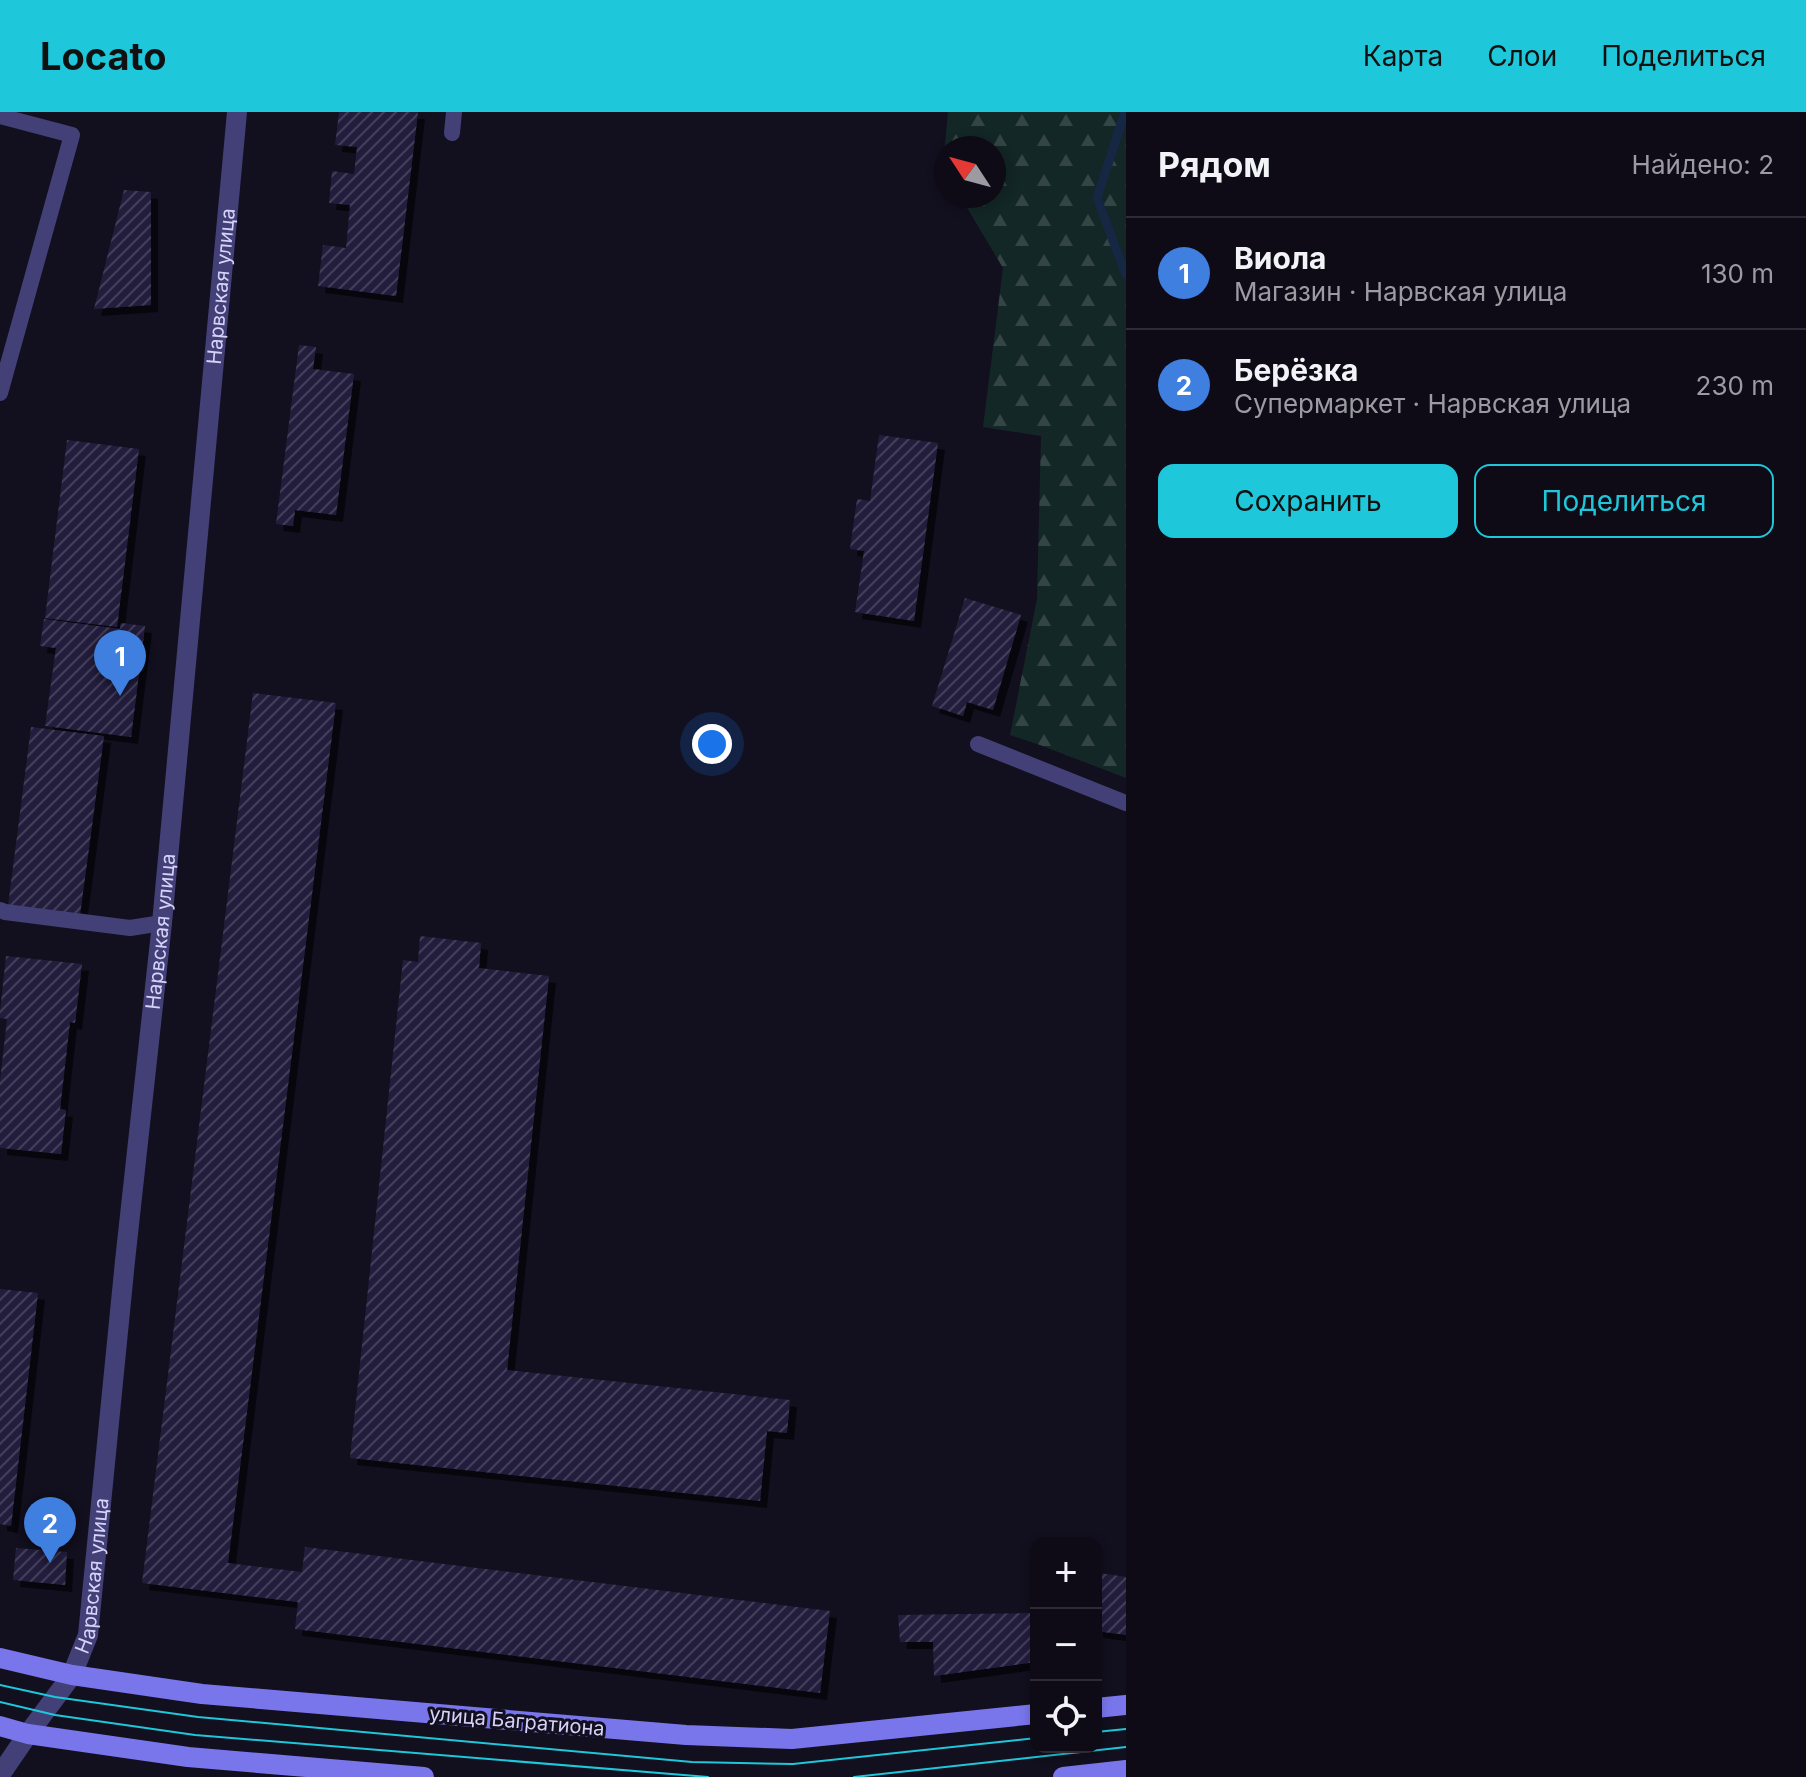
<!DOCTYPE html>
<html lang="ru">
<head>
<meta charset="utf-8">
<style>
	body { margin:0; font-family:Inter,sans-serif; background:#1c1923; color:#f1f3f6 }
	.controls { position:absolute; right:24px; bottom:24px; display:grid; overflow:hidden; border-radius:16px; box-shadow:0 4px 12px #0003 }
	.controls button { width:72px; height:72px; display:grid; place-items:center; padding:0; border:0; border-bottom:2px solid #2e2b35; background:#0e0b16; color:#f1f3f6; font:40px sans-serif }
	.compass { position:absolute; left:934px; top:24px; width:72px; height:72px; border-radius:50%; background:#0e0b16; box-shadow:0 4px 12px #0003; rotate:306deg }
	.you { position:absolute; left:712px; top:632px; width:28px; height:28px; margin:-20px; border:6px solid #fff; border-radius:50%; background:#1a73e8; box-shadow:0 0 0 12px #1a73e833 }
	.badge { display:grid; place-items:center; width:52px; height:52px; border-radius:50%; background:#1ec7d9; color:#fff; font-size:26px; font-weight:700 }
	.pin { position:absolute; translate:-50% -66px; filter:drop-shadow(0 2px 4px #0008) }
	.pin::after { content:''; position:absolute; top:42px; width:28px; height:24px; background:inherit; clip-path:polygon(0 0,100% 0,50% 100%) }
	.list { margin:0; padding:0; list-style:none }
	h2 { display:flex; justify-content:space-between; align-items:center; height:104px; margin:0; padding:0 32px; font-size:34px }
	h2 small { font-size:26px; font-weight:400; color:#9b9ba1 }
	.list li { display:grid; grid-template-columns:52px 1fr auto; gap:24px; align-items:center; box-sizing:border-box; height:112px; padding:0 32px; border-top:2px solid #2e2b35 }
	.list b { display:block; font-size:30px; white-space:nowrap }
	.list p { margin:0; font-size:26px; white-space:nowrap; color:#9b9ba1 }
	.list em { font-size:26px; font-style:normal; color:#9b9ba1 }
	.actions { display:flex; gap:16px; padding:24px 32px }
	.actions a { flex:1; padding:18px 0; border:2px solid #1ec7d9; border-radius:16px; text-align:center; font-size:28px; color:#1ec7d9 }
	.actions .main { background:#1ec7d9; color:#111 }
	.icon { flex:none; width:44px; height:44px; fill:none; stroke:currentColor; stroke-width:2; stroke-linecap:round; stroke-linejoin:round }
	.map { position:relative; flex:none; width:1126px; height:1665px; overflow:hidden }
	header { display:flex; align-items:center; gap:48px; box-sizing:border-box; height:112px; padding:0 40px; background:#1ec7d9; color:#111 }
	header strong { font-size:38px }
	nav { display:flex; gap:44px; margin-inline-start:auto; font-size:28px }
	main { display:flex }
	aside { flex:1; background:#0e0b16 }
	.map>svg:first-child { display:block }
</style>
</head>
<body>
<header>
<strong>Locato</strong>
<nav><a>Карта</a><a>Слои</a><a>Поделиться</a></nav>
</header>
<main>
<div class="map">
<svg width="1126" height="1665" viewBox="0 0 1126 1665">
	<defs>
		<pattern id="forest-firs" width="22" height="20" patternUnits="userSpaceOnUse" patternTransform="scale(2)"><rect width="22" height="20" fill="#132726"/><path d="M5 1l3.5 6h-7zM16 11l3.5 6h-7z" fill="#354546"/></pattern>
		<pattern id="building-hatch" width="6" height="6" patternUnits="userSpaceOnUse" patternTransform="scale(2)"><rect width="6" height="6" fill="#241e3c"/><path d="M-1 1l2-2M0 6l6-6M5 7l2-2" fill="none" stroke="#433e59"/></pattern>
		<filter id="shadow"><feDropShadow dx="7" dy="7" stdDeviation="0" flood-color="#0009"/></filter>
	</defs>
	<rect width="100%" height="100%" fill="#120f1e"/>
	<!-- forest -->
	<path fill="url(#forest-firs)" d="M 948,0 L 1126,0 L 1126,666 L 1040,633 L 1010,623 L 1037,487 L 1041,324 L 983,315 L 1003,156 L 960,84 L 994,84 L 994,36 L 946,36 L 946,61 L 943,55 Z"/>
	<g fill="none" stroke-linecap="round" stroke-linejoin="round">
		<!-- stream -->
		<path stroke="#152742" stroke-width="9" d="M 1125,0 L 1097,86 L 1126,163"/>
	</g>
	<!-- building -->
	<g fill="url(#building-hatch)" filter="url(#shadow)">
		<path d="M 339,0 L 418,0 L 396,184 L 318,174 L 323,133 L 346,136 L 350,93 L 329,91 L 332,59 L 354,62 L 357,35 L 335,33 Z"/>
		<path d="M 124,78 L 151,80 L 151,193 L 94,197 Z"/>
		<path d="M 299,233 L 316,235 L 313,257 L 354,262 L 336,403 L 295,398 L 293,414 L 276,412 Z"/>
		<path d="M 879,323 L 938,331 L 914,509 L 855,500 L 864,439 L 850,437 L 857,387 L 870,389 Z"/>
		<path d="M 67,328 L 139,337 L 117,515 L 45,506 Z"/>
		<path d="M 965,486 L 1021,503 L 993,598 L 967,590 L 963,604 L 932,594 Z"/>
		<path d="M 44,507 L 120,517 L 121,511 L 145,514 L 131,625 L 45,614 L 56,536 L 40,534 Z"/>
		<path d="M 253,581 L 336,591 L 228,1451 L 302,1460 L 305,1435 L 830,1499 L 820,1581 L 295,1517 L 298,1490 L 142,1471 Z"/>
		<path d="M 31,615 L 104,624 L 80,803 L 8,794 Z"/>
		<path d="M 420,824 L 481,831 L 479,856 L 549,864 L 507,1258 L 790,1288 L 787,1321 L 767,1319 L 760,1389 L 350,1346 L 403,848 L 418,850 Z"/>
		<path d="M 6,844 L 82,852 L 75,911 L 70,910 L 60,997 L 66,998 L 61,1042 L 0,1036 L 0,969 L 7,907 L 0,906 L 0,900 Z"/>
		<path d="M 0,1177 L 38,1181 L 11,1414 L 0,1412 Z"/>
		<path d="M 16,1436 L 67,1440 L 65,1473 L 13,1468 Z"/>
		<path d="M 1100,1461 L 1126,1465 L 1126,1523 L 1096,1519 L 1096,1470 L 1098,1470 Z"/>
		<path d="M 1036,1501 L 1036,1550 L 934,1564 L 933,1530 L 900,1530 L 898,1503 Z"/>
	</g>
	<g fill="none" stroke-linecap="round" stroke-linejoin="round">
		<!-- service -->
		<g stroke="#424077" stroke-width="16">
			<path d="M 0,4 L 72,23 L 0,281"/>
			<path d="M 452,21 L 454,0"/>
			<path d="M 978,632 L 1126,691"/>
			<path d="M 0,798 L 5,800 L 130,816 L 162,811"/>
		</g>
		<!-- minor -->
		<path stroke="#424077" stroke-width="20" id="s1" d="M 28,1622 L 72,1563 L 88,1523 L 125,1149 L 162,811 L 237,0"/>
		<!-- tertiary -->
		<path stroke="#424077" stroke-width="20" d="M 0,1663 L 28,1622"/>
		<!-- secondary -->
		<g stroke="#7976ec" stroke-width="20">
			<path d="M 0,1546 L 72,1563 L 202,1582 L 686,1623 L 792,1627 L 1036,1602"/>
			<path d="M 1096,1596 L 1126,1593"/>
			<path d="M 0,1614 L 28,1622 L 188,1645 L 424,1665"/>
			<path d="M 1063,1665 L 1126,1658"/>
		</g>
		<!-- tram -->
		<g stroke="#1ec7d9" stroke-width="2">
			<path d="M 0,1573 L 55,1585 L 198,1605 L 692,1650 L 793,1652 L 1036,1626"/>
			<path d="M 0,1590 L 55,1603 L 195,1623 L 708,1665"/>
			<path d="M 1096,1620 L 1126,1617"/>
			<path d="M 854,1665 L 1126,1635"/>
		</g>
	</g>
	<g text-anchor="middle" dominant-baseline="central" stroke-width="6" stroke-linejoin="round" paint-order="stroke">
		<!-- street labels -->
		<g font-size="20" fill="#d6d2f9" stroke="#120f1e">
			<text stroke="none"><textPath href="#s1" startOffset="1472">Нарвская улица</textPath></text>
			<text stroke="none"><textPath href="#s1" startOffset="824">Нарвская улица</textPath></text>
			<text stroke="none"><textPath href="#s1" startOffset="176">Нарвская улица</textPath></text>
			<text transform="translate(517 1609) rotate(5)">улица Багратиона</text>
		</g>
	</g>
</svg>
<div class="controls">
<button>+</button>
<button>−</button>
<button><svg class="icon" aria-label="locate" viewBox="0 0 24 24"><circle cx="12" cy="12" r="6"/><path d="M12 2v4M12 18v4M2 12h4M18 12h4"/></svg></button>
</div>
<svg class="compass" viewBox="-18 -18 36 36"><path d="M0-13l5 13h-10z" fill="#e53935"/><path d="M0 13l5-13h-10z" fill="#9b9ba1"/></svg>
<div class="you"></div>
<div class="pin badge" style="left:120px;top:584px;background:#3f7fe0">1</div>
<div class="pin badge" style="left:50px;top:1451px;background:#3f7fe0">2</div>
</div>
<aside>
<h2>Рядом<small>Найдено: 2</small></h2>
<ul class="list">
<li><span class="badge" style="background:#3f7fe0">1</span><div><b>Виола</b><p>Магазин · Нарвская улица</p></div><em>130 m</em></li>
<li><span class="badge" style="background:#3f7fe0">2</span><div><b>Берёзка</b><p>Супермаркет · Нарвская улица</p></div><em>230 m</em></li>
</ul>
<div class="actions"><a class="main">Сохранить</a><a>Поделиться</a></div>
</aside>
</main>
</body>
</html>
